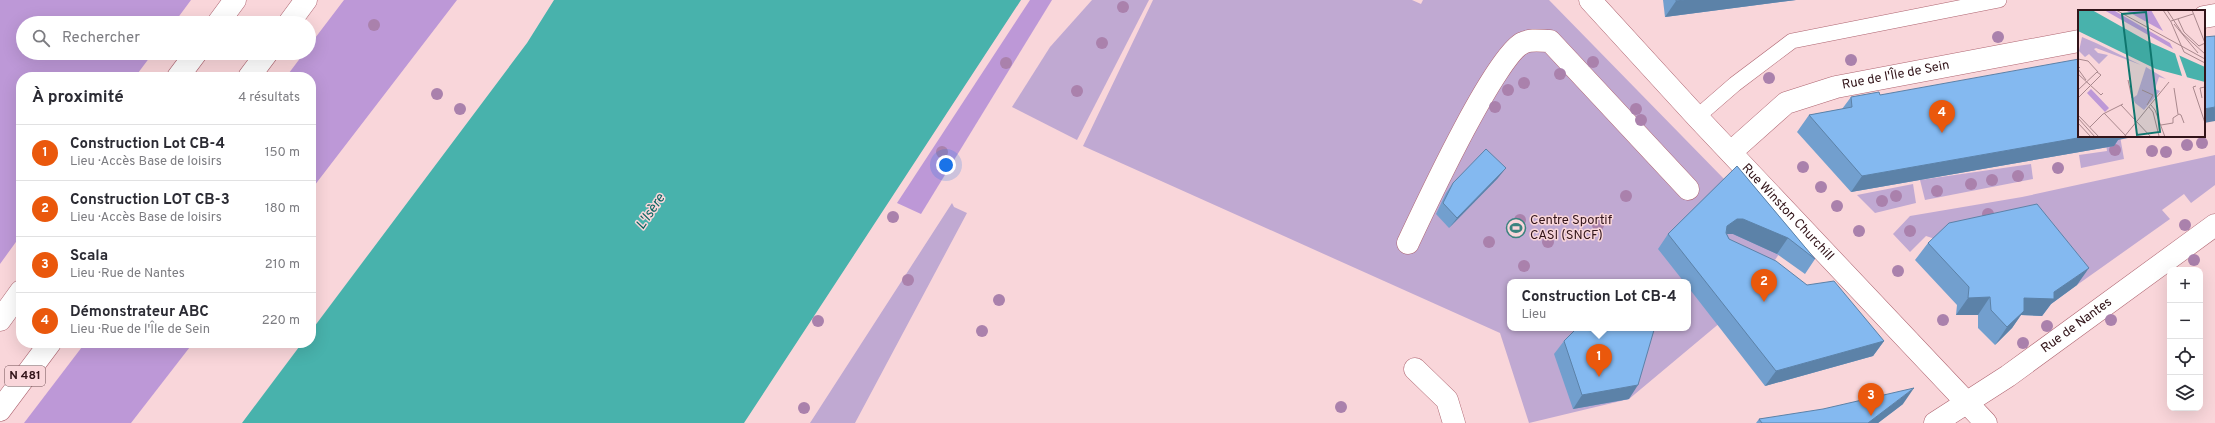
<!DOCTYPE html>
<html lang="fr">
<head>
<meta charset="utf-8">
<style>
	body { margin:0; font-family:Overpass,sans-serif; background:#f7f7f7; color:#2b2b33 }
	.controls { position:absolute; right:12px; bottom:12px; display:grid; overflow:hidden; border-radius:8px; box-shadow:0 4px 16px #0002 }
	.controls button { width:36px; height:36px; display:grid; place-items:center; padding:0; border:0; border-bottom:1px solid #e1e1e2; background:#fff; color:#2b2b33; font:20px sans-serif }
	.you { position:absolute; left:946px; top:165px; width:14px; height:14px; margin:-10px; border:3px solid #fff; border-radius:50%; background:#1a73e8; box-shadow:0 0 0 6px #1a73e833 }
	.badge { display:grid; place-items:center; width:26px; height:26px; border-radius:50%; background:#ea580c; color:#fff; font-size:13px; font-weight:700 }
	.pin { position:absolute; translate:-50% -33px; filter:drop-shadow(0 1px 2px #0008) }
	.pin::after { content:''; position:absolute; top:21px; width:14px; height:12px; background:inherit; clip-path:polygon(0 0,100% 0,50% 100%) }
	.popup { position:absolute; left:1507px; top:279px; width:184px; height:52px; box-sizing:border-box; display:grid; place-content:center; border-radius:8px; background:#fff; filter:drop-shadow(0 1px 3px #0005); font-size:13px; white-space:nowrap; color:#7c7c81 }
	.popup b { font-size:15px; color:#2b2b33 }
	.popup::after { content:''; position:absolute; left:50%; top:100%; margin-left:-8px; border:8px solid transparent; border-top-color:#fff }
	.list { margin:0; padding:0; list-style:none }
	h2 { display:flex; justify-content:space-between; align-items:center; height:52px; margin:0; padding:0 16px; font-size:17px }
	h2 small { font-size:13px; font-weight:400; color:#7c7c81 }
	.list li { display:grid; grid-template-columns:26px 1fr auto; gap:12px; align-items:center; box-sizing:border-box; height:56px; padding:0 16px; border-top:1px solid #e1e1e2 }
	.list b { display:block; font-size:15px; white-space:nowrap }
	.list p { margin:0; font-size:13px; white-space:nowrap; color:#7c7c81 }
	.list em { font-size:13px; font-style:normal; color:#7c7c81 }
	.icon { flex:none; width:22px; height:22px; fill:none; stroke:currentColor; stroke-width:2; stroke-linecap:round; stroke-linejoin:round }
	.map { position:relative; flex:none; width:2215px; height:423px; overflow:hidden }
	.search { position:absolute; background:#fff; box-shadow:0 4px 16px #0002; left:16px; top:16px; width:300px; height:44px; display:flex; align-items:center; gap:10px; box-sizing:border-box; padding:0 14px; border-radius:22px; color:#7c7c81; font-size:15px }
	.panel { position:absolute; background:#fff; box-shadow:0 4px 16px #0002; left:16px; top:72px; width:300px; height:276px; border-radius:16px }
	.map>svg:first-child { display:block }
</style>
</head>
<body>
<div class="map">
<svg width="2215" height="423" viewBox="0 0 2215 423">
	<rect width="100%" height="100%" fill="#f9d6da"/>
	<!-- green -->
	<g fill="#c0a9d2" fill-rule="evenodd">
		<path d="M 1092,0 L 1149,0 L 1077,140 L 1012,107 L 1050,47 Z"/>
		<path d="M 1153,0 L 1412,0 L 1421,4 L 1423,0 L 1549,0 L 1726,181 L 1783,248 L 1755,290 L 1721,322 L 1629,399 L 1529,423 L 1500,333 L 1083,146 ZM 1510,282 L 1688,282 L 1688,328 L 1510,328 Z"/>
		<path d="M 2105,136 L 2120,136 L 2124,159 L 2081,168 L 2079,155 L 2107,151 Z"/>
		<path d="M 2215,155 L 2215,185 L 2191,203 L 2184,194 L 2162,210 L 2170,219 L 2077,285 L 1926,236 L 1910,252 L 1893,234 L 1910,216 L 2022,197 Z"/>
		<path d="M 2031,164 L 2033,179 L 1925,200 L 1920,180 Z"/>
		<path d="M 1913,184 L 1916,203 L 1875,213 L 1857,195 Z"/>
		<path d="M 952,203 L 954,207 L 967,213 L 855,423 L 810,423 Z"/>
	</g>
	<!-- forest -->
	<g fill="#bd98d7">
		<path d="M 0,0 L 191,0 L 174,23 L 23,23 L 23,53 L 153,53 L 135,77 L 21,77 L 21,235 L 0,264 Z"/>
		<path d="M 344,0 L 457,0 L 311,190 L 311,77 L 286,77 L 304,53 L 309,53 L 309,46 Z"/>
		<path d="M 1030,0 L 1052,0 L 921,214 L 897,203 Z"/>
		<path d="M 85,343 L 193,343 L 131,423 L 24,423 Z"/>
	</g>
	<!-- water -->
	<path fill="#48b2ac" d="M 554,0 L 1021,0 L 744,423 L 242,423 L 302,343 L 311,343 L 311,331 L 527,43 Z"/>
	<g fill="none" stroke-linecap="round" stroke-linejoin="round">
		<!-- service casing -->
		<g stroke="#ae6470" stroke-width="16">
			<path id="service" d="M 1697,117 L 1735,84 L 1792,41 L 1999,0"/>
		</g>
		<!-- minor casing -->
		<g stroke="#ae6470" stroke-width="23">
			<g id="minor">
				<path id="s1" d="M 1590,0 L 1697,117 L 1986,423"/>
				<path d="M 2204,17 L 2215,15"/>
				<path id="s2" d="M 1731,152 L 1786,103 L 1836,87 L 2079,41"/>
				<path d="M 1408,243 C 1424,209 1496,54 1523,43 C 1530,39 1542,41 1550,41 L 1688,189"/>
				<path d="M 1415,369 L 1447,400 L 1454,423"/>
				<path id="s3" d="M 1935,423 L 2008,376 L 2215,225"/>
			</g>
		</g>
		<!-- trunk casing -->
		<g stroke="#ae6470" stroke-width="23">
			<g id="trunk">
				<path d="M 218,23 L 235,0"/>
				<path d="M 289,23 L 306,0"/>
				<path d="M 178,77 L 196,53"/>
				<path d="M 249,77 L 267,53"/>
				<path d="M 0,320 L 21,291"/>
				<path d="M 0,410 L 50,343"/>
			</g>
		</g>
		<!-- service -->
		<use href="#service" stroke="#fff" stroke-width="15"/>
		<!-- minor -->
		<use href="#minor" stroke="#fff" stroke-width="22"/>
		<!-- trunk -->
		<use href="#trunk" stroke="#fff" stroke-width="22"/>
	</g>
	<!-- trees -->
	<g fill="#aa81ac">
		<circle cx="1123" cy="7" r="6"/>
		<circle cx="374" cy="25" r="6"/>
		<circle cx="1998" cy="37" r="6"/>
		<circle cx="1102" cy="43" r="6"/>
		<circle cx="1851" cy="60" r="6"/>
		<circle cx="1593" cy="62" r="6"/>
		<circle cx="1006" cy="63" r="6"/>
		<circle cx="1560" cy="74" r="6"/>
		<circle cx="1769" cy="78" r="6"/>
		<circle cx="1524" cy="83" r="6"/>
		<circle cx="1508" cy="90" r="6"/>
		<circle cx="1077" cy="91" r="6"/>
		<circle cx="437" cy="94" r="6"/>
		<circle cx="1495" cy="107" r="6"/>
		<circle cx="460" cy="109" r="6"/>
		<circle cx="1636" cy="109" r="6"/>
		<circle cx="1641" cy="120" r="6"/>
		<circle cx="2202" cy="143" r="6"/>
		<circle cx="2187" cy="145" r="6"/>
		<circle cx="2115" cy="150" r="6"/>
		<circle cx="2152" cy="151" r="6"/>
		<circle cx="942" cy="152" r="6"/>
		<circle cx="2166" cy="152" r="6"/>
		<circle cx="1803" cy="167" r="6"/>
		<circle cx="2058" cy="168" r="6"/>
		<circle cx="2018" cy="176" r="6"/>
		<circle cx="1992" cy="180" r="6"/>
		<circle cx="1971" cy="184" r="6"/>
		<circle cx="1821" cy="187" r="6"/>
		<circle cx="1937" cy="191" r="6"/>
		<circle cx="1626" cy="196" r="6"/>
		<circle cx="1896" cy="196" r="6"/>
		<circle cx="1882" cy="201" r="6"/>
		<circle cx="1837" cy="206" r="6"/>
		<circle cx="1988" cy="214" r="6"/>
		<circle cx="893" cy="217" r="6"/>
		<circle cx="1520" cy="220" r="6"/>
		<circle cx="1598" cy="225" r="6"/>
		<circle cx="2185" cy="225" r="6"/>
		<circle cx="1859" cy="231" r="6"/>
		<circle cx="1910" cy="231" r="6"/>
		<circle cx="1489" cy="242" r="6"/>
		<circle cx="1548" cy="242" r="6"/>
		<circle cx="2194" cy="260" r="6"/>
		<circle cx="1524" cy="266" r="6"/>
		<circle cx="1898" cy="271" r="6"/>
		<circle cx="908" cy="280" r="6"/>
		<circle cx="999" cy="300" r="6"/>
		<circle cx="1943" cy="320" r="6"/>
		<circle cx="2111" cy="320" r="6"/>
		<circle cx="818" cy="321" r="6"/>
		<circle cx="2047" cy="326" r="6"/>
		<circle cx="982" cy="331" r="6"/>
		<circle cx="2023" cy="343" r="6"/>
		<circle cx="1341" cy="407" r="6"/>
		<circle cx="804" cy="408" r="6"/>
	</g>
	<!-- wall -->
	<g fill="#729fce">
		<path d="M 1663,0 L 1796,0 L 1665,17 Z"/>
		<path d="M 1880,95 L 2118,140 L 2114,146 L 1851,192 L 1797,132 L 1809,115 L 1842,109 L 1851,97 Z"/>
		<path d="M 1737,166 L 1815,259 L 1805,274 L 1777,254 L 1733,234 L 1727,234 L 1729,239 L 1807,285 L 1884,341 L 1873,356 L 1765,386 L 1688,287 L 1688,282 L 1684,282 L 1658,249 L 1668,234 Z"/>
		<path d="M 1498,178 L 1449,228 L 1436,214 L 1446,193 L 1453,183 Z"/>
		<path d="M 1928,243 L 2077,285 L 2051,304 L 2042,316 L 2021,315 L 2012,328 L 1995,345 L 1978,328 L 1978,315 L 1956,315 L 1957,305 L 1915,260 Z"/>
		<path d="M 1564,341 L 1629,399 L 1573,409 L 1554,354 Z"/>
		<path d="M 1903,404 L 1878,423 L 1756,423 L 1759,419 Z"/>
	</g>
	<!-- shaded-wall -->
	<g fill="#5c82a8">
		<path d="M 1685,0 L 1796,0 L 1665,17 L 1676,1 Z"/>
		<path d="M 2215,107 L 2215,121 L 2204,123 L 2204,109 Z"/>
		<path d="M 2089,136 L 2138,136 L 2118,140 L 2114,146 L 1851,192 L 1862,176 Z"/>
		<path d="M 1506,168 L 1498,178 L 1449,228 L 1457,218 Z"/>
		<path d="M 1737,219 L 1743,219 L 1788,238 L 1777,254 L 1733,234 L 1726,234 L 1727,226 Z"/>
		<path d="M 2089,268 L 2077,285 L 2051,304 L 2042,316 L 2021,315 L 2012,328 L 1995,345 L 2007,327 L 2024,298 L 2054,292 Z"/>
		<path d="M 1990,297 L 1978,315 L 1956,315 L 1968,298 Z"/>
		<path d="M 1884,341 L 1873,356 L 1765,386 L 1776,371 Z"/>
		<path d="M 1638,385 L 1629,399 L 1573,409 L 1582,395 Z"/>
		<path d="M 1914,388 L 1903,404 L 1878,423 L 1868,423 Z"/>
	</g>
	<!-- building -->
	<g fill="#84b9f0" stroke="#5c82a8">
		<path d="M 1676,0 L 1685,0 L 1676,1 Z"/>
		<path d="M 2215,36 L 2215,107 L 2204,109 L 2204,37 Z"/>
		<path d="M 2079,59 L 2079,136 L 2089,136 L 1862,176 L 1809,115 L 1852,107 L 1851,97 L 1879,92 L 1880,95 Z"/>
		<path d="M 1486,149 L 1506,168 L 1457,218 L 1443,203 L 1453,183 Z"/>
		<path d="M 1737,166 L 1815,259 L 1788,238 L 1743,219 L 1737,219 L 1727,226 L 1726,233 L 1729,239 L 1776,261 L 1807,285 L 1834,281 L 1884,341 L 1776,371 L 1668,234 Z"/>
		<path d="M 2037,204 L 2089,268 L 2054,292 L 2054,299 L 2024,298 L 2024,311 L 2007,327 L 1991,310 L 1990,297 L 1968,298 L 1969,287 L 1928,243 L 1949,223 Z"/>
		<path d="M 1577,328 L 1652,328 L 1654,330 L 1638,385 L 1582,395 L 1564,341 Z"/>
		<path d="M 1914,388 L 1868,423 L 1762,423 L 1759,419 L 1823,409 Z"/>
	</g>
	<!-- icons -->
	<defs>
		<g id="stadium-ring" transform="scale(1)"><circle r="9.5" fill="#f9d6da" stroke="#3b837f" stroke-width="1.5"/><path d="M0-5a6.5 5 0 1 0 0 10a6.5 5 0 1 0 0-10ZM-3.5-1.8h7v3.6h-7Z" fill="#3b837f"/></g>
	</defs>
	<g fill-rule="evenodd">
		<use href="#stadium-ring" x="1516" y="228"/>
	</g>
	<g text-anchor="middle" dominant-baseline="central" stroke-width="3" stroke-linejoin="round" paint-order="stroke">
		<!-- shield labels -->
		<rect fill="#f9d6da" stroke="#6e4e53" stroke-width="1" x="5" y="366" width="40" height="20" rx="3"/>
		<g font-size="12" font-weight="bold" fill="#321419">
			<text x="25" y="376">N 481</text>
		</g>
		<!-- street labels -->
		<g font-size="13" fill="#321419" stroke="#f9d6da">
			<text stroke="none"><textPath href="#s2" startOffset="187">Rue de l'Île de Sein</textPath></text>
			<text stroke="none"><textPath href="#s1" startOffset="290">Rue Winston Churchill</textPath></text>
			<text stroke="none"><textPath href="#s3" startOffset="172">Rue de Nantes</textPath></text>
		</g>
		<!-- poi labels -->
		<g font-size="13" fill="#321419" stroke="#f9d6da" text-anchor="start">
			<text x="1530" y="221">Centre Sportif<tspan x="1530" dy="15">CASI (SNCF)</tspan></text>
		</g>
		<!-- water labels -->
		<g font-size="14" font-style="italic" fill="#096460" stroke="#f9d6da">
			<text transform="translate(651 212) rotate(-56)">L'Isère</text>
		</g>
	</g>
	<!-- overview -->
	<g transform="translate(2078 10)">
		<rect width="127" height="127" fill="#f9d6da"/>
		<path d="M 4,27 L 18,33 L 63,55 L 18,38 L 16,39 L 20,43 L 30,45 L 21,54 L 11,44 L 7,47 L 1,41 ZM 68,57 L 88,69 L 81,67 L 77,79 L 82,81 L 66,100 L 57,93 L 55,88 L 59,85 Z" fill="#c0a9d2"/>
		<path d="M 26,0 L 37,1 L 92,33 L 95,39 ZM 47,0 L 73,0 L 85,21 ZM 13,79 L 31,98 L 27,102 L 9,83 Z" fill="#bd98d7"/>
		<path d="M 0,0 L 14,0 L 69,31 L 127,57 L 127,72 L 78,59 L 0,21 Z" fill="#48b2ac"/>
		<path d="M 96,40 L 100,42 L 110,70 L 105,69 Z" fill="#f9d6da"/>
		<path fill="none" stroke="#a9888d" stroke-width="1" d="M 38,0 L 127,49M 85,0 L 93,12M 89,0 L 104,23 L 127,44M 114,0 L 127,33M 100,9 L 106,22 L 121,36 L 127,33M 93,11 L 115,4M 93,12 L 106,42 L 127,53M 96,14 L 120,43M 0,49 L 10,51 L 20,62M 2,57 L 0,59 L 8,70M 0,64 L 23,85 L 25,83M 50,70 L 54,88M 118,76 L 115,77 L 127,113M 96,78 L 100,104M 0,80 L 19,62 L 23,65 L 0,88M 64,80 L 75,85 L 69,95M 124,88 L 122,78 L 127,77M 43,95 L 73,127M 73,95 L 77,100 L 87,127M 71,97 L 75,102 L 81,126M 26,103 L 49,127M 0,105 L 21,127M 0,108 L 17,127M 0,113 L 13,127M 83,115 L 95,113 L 95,108 L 101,104 L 103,105 L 106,113M 12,117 L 25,104 L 45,94M 46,127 L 91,72"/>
		<path fill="#0f766e" fill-opacity="0.15" stroke="#0f766e" stroke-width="2" d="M 68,2 L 82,122 L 59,125 L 44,4 Z"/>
		<rect width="127" height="127" fill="none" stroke="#321419" stroke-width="2"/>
	</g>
</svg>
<div class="controls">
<button>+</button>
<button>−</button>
<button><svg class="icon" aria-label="locate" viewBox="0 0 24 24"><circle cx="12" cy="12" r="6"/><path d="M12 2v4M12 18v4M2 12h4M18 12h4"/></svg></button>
<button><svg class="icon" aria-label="layers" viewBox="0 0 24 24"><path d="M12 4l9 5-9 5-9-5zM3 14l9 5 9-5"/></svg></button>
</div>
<div class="you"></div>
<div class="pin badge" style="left:1599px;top:377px">1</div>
<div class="popup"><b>Construction Lot CB-4</b>Lieu</div>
<div class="pin badge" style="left:1764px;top:302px">2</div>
<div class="pin badge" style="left:1871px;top:416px">3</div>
<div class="pin badge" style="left:1942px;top:133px">4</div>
<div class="search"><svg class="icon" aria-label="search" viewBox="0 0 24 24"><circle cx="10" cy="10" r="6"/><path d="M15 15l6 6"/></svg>Rechercher</div>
<section class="panel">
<h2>À proximité<small>4 résultats</small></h2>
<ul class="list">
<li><span class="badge">1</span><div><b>Construction Lot CB-4</b><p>Lieu · Accès Base de loisirs</p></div><em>150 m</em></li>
<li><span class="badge">2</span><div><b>Construction LOT CB-3</b><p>Lieu · Accès Base de loisirs</p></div><em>180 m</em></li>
<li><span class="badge">3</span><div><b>Scala</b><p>Lieu · Rue de Nantes</p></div><em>210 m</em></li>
<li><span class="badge">4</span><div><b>Démonstrateur ABC</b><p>Lieu · Rue de l'Île de Sein</p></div><em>220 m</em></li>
</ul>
</section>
</div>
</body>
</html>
